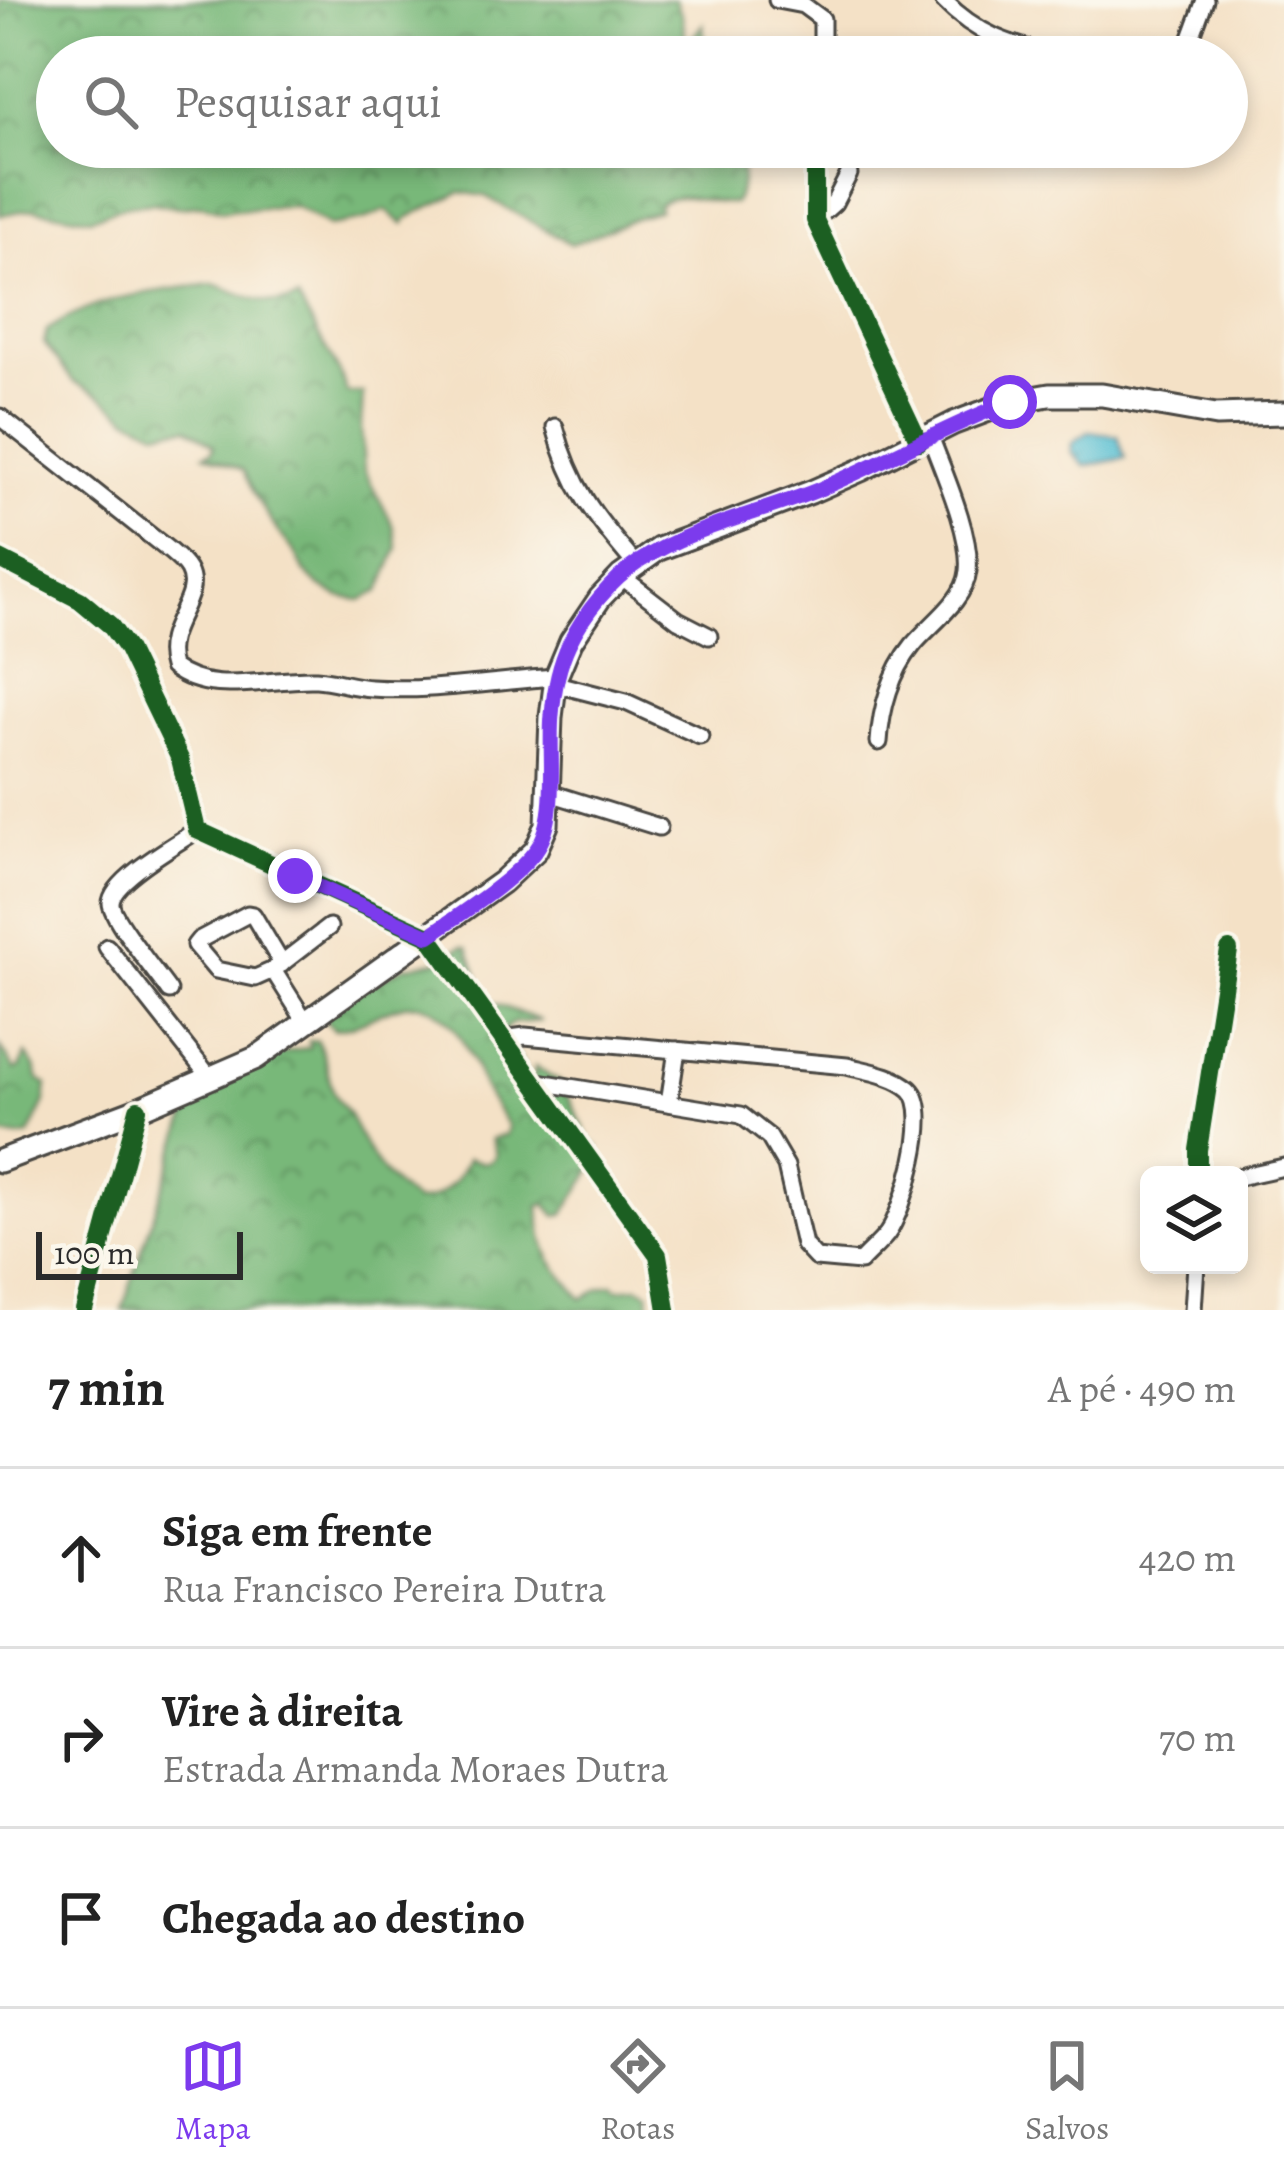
<!DOCTYPE html>
<html lang="pt">
<head>
<meta charset="utf-8">
<style>
	body { margin:0; font-family:Alegreya,serif; background:#f2f2f2; color:#222 }
	.controls { position:absolute; right:36px; bottom:36px; display:grid; overflow:hidden; border-radius:18px; box-shadow:0 6px 18px #0003 }
	.controls button { width:108px; height:108px; display:grid; place-items:center; padding:0; border:0; border-bottom:3px solid #e0e0e0; background:#fff; color:#222; font:60px sans-serif }
	.scale { position:absolute; left:36px; bottom:30px; width:207px; box-sizing:border-box; padding-left:12px; border:6px solid #2b2b2b; border-top:0; font-size:33px; line-height:42px; white-space:nowrap; color:#2b2b2b; -webkit-text-stroke:9px #fbf7ec; paint-order:stroke }
	.stop { position:absolute; width:36px; height:36px; margin:-27px; border:9px solid #7c3aed; border-radius:50%; background:#fff }
	.stop.end { background:#7c3aed; border-color:#fff; box-shadow:0 3px 12px #0008 }
	.list { margin:0; padding:0; list-style:none }
	h2 { display:flex; justify-content:space-between; align-items:center; height:156px; margin:0; padding:0 48px; font-size:51px }
	h2 small { font-size:39px; font-weight:400; color:#767676 }
	.list li { display:grid; grid-template-columns:78px 1fr auto; gap:36px; align-items:center; box-sizing:border-box; height:180px; padding:0 48px; border-top:3px solid #e0e0e0 }
	.list b { display:block; font-size:45px; white-space:nowrap }
	.list p { margin:0; font-size:39px; white-space:nowrap; color:#767676 }
	.list em { font-size:39px; font-style:normal; color:#767676 }
	.icon { flex:none; width:66px; height:66px; fill:none; stroke:currentColor; stroke-width:2; stroke-linecap:round; stroke-linejoin:round }
	.map { position:relative; flex:none; width:1284px; height:1310px; overflow:hidden }
	.search { position:absolute; background:#fff; box-shadow:0 6px 18px #0003; left:36px; right:36px; top:36px; height:132px; display:flex; align-items:center; gap:30px; box-sizing:border-box; padding:0 42px; border-radius:66px; color:#767676; font-size:45px }
	.sheet { height:696px; background:#fff }
	nav { display:flex; justify-content:space-around; align-items:center; box-sizing:border-box; height:168px; border-top:3px solid #e0e0e0; background:#fff; font-size:33px; color:#767676 }
	nav a { display:grid; justify-items:center; gap:6px }
	nav .on { color:#7c3aed }
	.map>svg:first-child { display:block }
</style>
</head>
<body>
<div class="map">
<svg width="1284" height="1310" viewBox="0 0 1284 1310">
	<defs>
		<pattern id="forest-crowns" width="20" height="18" patternUnits="userSpaceOnUse" patternTransform="scale(3)"><rect width="20" height="18" fill="#78b879"/><path d="M2 6a3 3 0 1 1 6 0M12 15a3 3 0 1 1 6 0" fill="none" stroke="#639663"/></pattern>
		<pattern id="water-ripples" width="26" height="14" patternUnits="userSpaceOnUse" patternTransform="scale(3)"><rect width="26" height="14" fill="#55bed2"/><path d="M2 4q2-2 4 0t4 0M15 11q2-2 4 0t4 0" fill="none" stroke="#479bab"/></pattern>
	</defs>
	<rect width="100%" height="100%" fill="#fbf7ec"/>
	<filter id="ink" filterUnits="userSpaceOnUse"><feTurbulence type="fractalNoise" baseFrequency=".00833" numOctaves="2"/><feDisplacementMap in="SourceGraphic" scale="24" xChannelSelector="R" yChannelSelector="G"/><feConvolveMatrix kernelMatrix="1 2 1 2 8 2 1 2 1" color-interpolation-filters="sRGB"/></filter>
	<filter id="wash" filterUnits="userSpaceOnUse"><feTurbulence type="fractalNoise" baseFrequency=".004" numOctaves="4" result="noise"/><feDisplacementMap in="SourceGraphic" scale="48" xChannelSelector="R" yChannelSelector="G"/><feGaussianBlur stdDeviation="2.7" result="paint"/><feColorMatrix in="noise" values="0 0 0 0 0 0 0 0 0 0 0 0 0 0 0 0 0 1.4 0 .05"/><feComposite in="paint" operator="in"/></filter>
	<g filter="url(#wash)">
		<rect width="100%" height="100%" fill="#f4e1c6"/>
		<!-- forest -->
		<g fill="url(#forest-crowns)" stroke="#527252" stroke-width="3">
			<path d="M 0,0 L 675,0 L 682,16 L 686,41 L 690,41 L 703,24 L 705,47 L 720,57 L 57,57 L 57,147 L 740,147 L 742,183 L 735,203 C 709,206 680,186 658,205 L 659,210 C 628,218 602,234 571,244 L 485,196 L 460,192 C 442,203 416,209 403,224 L 386,210 L 364,220 L 329,226 L 294,206 L 222,211 L 202,205 L 178,207 L 152,203 L 129,205 L 90,218 L 33,209 L 0,215 Z"/>
			<path d="M 213,284 C 244,293 266,310 298,299 L 340,373 L 347,393 L 363,393 L 361,427 L 364,470 L 394,527 L 398,548 L 380,591 L 361,600 L 340,597 L 319,586 L 304,571 L 295,552 L 278,532 L 254,494 L 243,470 L 205,454 L 212,451 L 214,445 L 188,427 L 157,431 L 128,417 L 101,396 L 73,381 L 44,343 L 47,330 C 100,295 151,292 213,284 Z"/>
			<path d="M 462,946 L 468,948 L 479,979 L 470,981 L 479,995 L 488,1001 L 541,1021 L 513,1023 L 504,1029 L 533,1086 L 535,1067 L 562,1084 L 590,1140 L 599,1148 L 588,1177 L 563,1215 L 556,1216 L 546,1204 L 539,1206 C 543,1258 550,1260 582,1299 L 598,1289 L 613,1285 L 617,1289 L 638,1287 L 649,1292 L 650,1310 L 122,1310 L 195,1091 L 274,1055 L 310,1047 L 309,1041 L 316,1040 C 328,1057 326,1077 335,1095 C 340,1103 347,1110 351,1119 C 367,1153 384,1180 415,1202 C 442,1200 457,1182 468,1158 L 484,1163 L 493,1160 L 496,1153 L 491,1139 L 506,1135 L 508,1126 C 500,1113 489,1100 483,1086 C 470,1054 449,997 405,1005 C 380,1009 360,1028 334,1029 L 326,1022 L 327,1016 L 362,989 L 404,967 L 441,960 Z"/>
			<path d="M 0,1046 L 15,1070 L 20,1068 L 26,1054 L 35,1067 L 39,1080 L 47,1085 L 45,1102 L 29,1135 L 20,1137 L 0,1135 Z"/>
		</g>
		<!-- water -->
		<path fill="url(#water-ripples)" stroke="#40747e" stroke-width="3" d="M 1090,431 L 1118,436 L 1125,458 L 1085,466 L 1072,453 L 1073,442 Z"/>
	</g>
	<g filter="url(#ink)">
		<g fill="none" stroke-linecap="round" stroke-linejoin="round">
			<!-- minor casing -->
			<g stroke="#494642" stroke-width="21">
				<g id="minor">
					<path d="M 777,0 L 803,5 L 822,19 L 822,57"/>
					<path d="M 943,0 C 978,36 1011,45 1058,57"/>
					<path d="M 1176,57 L 1188,46 L 1205,0"/>
					<path d="M 815,147 L 815,220 L 919,442"/>
					<path d="M 815,220 L 834,203 L 849,174"/>
					<path d="M 0,417 L 166,548 C 173,554 184,562 188,570 C 204,599 159,627 172,667 C 211,698 269,677 316,679 C 334,680 352,687 371,688 C 430,692 497,681 556,677"/>
					<path d="M 555,427 C 571,488 595,517 635,564"/>
					<path d="M 0,559 L 80,600 L 110,625 L 127,649 L 180,759 L 197,830 L 429,936 L 658,1255 L 667,1310"/>
					<path d="M 621,576 L 678,620 L 709,636"/>
					<path d="M 556,684 L 626,702 L 700,736"/>
					<path d="M 879,742 C 881,709 891,672 913,645 C 930,624 965,601 968,571 C 972,535 943,471 930,436"/>
					<path d="M 550,793 L 659,827"/>
					<path d="M 107,947 L 211,1079"/>
					<path d="M 273,970 L 255,978 L 216,970 L 195,945 L 199,940 L 248,914 L 253,915 L 282,964"/>
					<path d="M 169,991 C 158,975 111,918 111,903 C 111,880 178,843 197,830"/>
					<path d="M 307,1024 L 273,970 L 329,927"/>
					<path d="M 503,1039 L 525,1036 L 847,1066 C 866,1071 894,1075 910,1089 C 934,1111 904,1210 887,1234 C 879,1244 868,1253 860,1262 L 816,1258 L 804,1245 L 786,1166 L 769,1137 L 741,1115 L 533,1081"/>
					<path d="M 669,1103 L 677,1050"/>
					<path d="M 1198,1175 L 1198,1150 L 1229,950"/>
					<path d="M 1239,1177 L 1284,1167"/>
					<path d="M 84,1310 L 138,1109"/>
					<path d="M 1193,1310 L 1196,1265"/>
				</g>
			</g>
			<!-- major casing -->
			<g stroke="#494642" stroke-width="27">
				<path id="major" d="M 0,1161 L 138,1109 L 256,1058 L 502,882 L 536,850 L 547,825 L 551,717 L 556,677 L 571,641 L 600,598 L 621,576 L 659,549 L 811,492 L 861,470 L 954,423 L 1010,402 L 1049,395 L 1102,395 L 1216,415 L 1284,413"/>
			</g>
			<!-- minor -->
			<use href="#minor" stroke="#fff" stroke-width="15"/>
			<!-- major -->
			<use href="#major" stroke="#fff" stroke-width="21"/>
			<!-- cycleway casing -->
			<g stroke="#fbf7ec" stroke-width="26">
				<g id="cycleway">
					<path d="M 815,147 L 815,220 L 919,442"/>
					<path d="M 0,559 L 80,600 L 110,625 L 127,649 L 180,759 L 197,830 L 429,936 L 658,1255 L 667,1310"/>
					<path d="M 1198,1175 L 1198,1150 L 1229,950"/>
					<path d="M 84,1310 L 138,1109"/>
				</g>
			</g>
			<!-- cycleway -->
			<use href="#cycleway" stroke="#1b5e20" stroke-width="18"/>
		</g>
	</g>
	<g fill="none" stroke-linecap="round" stroke-linejoin="round" filter="url(#ink)">
		<!-- route -->
		<path stroke="#7c3aed" stroke-width="15" d="M 295,876 L 429,936 C 461,913 513,881 536,850 C 560,818 548,753 552,715 C 554,690 558,667 569,644 C 584,613 611,580 640,561 C 690,528 754,515 810,493 C 878,466 941,428 1010,402"/>
	</g>
</svg>
<div class="controls">
<button><svg class="icon" aria-label="layers" viewBox="0 0 24 24"><path d="M12 4l9 5-9 5-9-5zM3 14l9 5 9-5"/></svg></button>
</div>
<div class="scale">100 m</div>
<div class="stop" style="left:1010px;top:402px"></div>
<div class="stop end" style="left:295px;top:876px"></div>
<div class="search"><svg class="icon" aria-label="search" viewBox="0 0 24 24"><circle cx="10" cy="10" r="6"/><path d="M15 15l6 6"/></svg>Pesquisar aqui</div>
</div>
<section class="sheet">
<h2>7 min<small>A pé · 490 m</small></h2>
<ul class="list">
<li><svg class="icon" aria-label="ahead" viewBox="0 0 24 24"><path d="M12 20V5M6 11l6-6 6 6"/></svg><div><b>Siga em frente</b><p>Rua Francisco Pereira Dutra</p></div><em>420 m</em></li>
<li><svg class="icon" aria-label="right" viewBox="0 0 24 24"><path d="M7 20v-9h11M14 6l5 5-5 5"/></svg><div><b>Vire à direita</b><p>Estrada Armanda Moraes Dutra</p></div><em>70 m</em></li>
<li><svg class="icon" aria-label="arrive" viewBox="0 0 24 24"><path d="M6 21V4h12l-3 4 3 4H6"/></svg><div><b>Chegada ao destino</b></div></li>
</ul>
</section>
<nav>
<a class="on"><svg class="icon" aria-label="map" viewBox="0 0 24 24"><path d="M3 6l6-2 6 2 6-2v14l-6 2-6-2-6 2zM9 4v14M15 6v14"/></svg>Mapa</a>
<a><svg class="icon" aria-label="directions" viewBox="0 0 24 24"><path d="M12 3l9 9-9 9-9-9zM9 14v-3h6M13 9l2 2-2 2"/></svg>Rotas</a>
<a><svg class="icon" aria-label="saved" viewBox="0 0 24 24"><path d="M7 4h10v16l-5-4-5 4z"/></svg>Salvos</a>
</nav>
</body>
</html>
